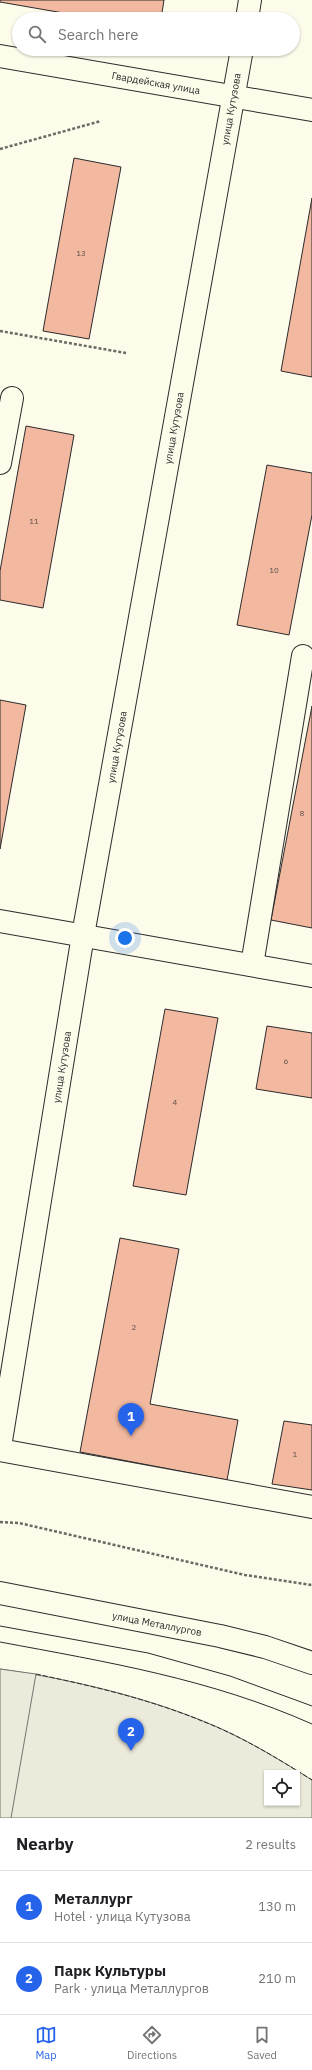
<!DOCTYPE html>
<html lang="en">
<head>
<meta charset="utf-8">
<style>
	body { margin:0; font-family:"IBM Plex Sans",sans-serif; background:#f2f2f2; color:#202124 }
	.controls { position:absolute; right:12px; bottom:12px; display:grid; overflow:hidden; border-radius:0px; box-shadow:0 1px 3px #0004 }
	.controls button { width:36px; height:36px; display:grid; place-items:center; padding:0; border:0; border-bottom:1px solid #e0e0e0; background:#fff; color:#202124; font:20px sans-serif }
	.you { position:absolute; left:125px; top:938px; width:14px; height:14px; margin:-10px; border:3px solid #fff; border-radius:50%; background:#1a73e8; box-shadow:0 0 0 6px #1a73e833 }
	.badge { display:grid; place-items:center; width:26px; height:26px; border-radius:50%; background:#2563eb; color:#fff; font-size:13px; font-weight:700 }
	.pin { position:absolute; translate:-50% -33px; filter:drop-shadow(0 1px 2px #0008) }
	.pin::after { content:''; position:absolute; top:21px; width:14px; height:12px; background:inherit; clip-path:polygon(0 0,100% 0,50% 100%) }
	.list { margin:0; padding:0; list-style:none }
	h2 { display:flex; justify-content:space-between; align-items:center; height:52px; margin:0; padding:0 16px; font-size:17px }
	h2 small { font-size:13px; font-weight:400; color:#757577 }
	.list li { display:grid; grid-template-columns:26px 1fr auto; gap:12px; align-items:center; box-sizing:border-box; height:72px; padding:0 16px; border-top:1px solid #e0e0e0 }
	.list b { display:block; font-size:15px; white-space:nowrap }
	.list p { margin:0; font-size:13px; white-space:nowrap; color:#757577 }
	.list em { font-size:13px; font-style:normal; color:#757577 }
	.icon { flex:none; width:22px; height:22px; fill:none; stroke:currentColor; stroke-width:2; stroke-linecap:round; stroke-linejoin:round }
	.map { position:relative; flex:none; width:312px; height:1818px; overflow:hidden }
	.search { position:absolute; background:#fff; box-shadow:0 1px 3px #0004; left:12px; right:12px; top:12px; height:44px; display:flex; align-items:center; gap:10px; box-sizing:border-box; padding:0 14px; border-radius:22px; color:#757577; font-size:15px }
	.sheet { height:196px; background:#fff }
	nav { display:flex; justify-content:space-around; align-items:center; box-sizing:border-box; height:56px; border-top:1px solid #e0e0e0; background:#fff; font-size:11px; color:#757577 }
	nav a { display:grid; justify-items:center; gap:2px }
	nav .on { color:#2563eb }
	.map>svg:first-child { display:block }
</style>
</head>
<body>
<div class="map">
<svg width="312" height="1818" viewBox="0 0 312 1818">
	<rect width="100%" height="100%" fill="#fdfbea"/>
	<!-- green -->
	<path fill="#ecebdb" stroke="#74746e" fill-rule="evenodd" d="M 0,1669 C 69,1679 138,1695 203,1721 C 241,1736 277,1758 312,1780 L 312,1818 L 0,1818 ZM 267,1773 L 297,1773 L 297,1803 L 267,1803 Z"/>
	<!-- parking -->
	<path fill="#eceadb" stroke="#74746e" d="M 0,1669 L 36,1674 L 11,1818 L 0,1818 Z"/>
	<!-- building -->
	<g fill="#f2b8a0" stroke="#2b2b2b">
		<path d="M 0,0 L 164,0 L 161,19 L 98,19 L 0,2 Z"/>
		<path d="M 74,158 L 121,167 L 89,339 L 43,331 Z"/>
		<path d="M 312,198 L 312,377 L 281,371 Z"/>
		<path d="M 26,426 L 74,435 L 43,608 L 0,600 L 0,571 Z"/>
		<path d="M 267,465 L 312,473 L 312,515 L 289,635 L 237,625 Z"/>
		<path d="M 0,700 L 26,705 L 0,849 Z"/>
		<path d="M 312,706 L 312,928 L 271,920 Z"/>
		<path d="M 165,1009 L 218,1018 L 186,1195 L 133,1186 Z"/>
		<path d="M 267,1026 L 312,1033 L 312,1098 L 256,1089 Z"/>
		<path d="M 120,1238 L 179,1249 L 150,1404 L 238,1420 L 227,1480 L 80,1452 Z"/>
		<path d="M 284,1421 L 312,1425 L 312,1490 L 272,1484 Z"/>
	</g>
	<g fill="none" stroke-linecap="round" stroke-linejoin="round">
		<!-- minor casing -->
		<g stroke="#2b2b2b" stroke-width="24">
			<g id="minor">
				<path d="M 247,19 L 250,0"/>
				<path d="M 0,56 L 312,110"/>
				<path d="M 0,463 L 12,398"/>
				<path d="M 0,921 L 312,976"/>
				<path d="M 252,965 L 303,656"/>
				<path d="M 0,1447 L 83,935 L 242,49"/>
				<path d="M 0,1450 L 312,1507"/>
			</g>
		</g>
		<!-- major casing -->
		<g stroke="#2b2b2b" stroke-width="24">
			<path id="major" d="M 0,1593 L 220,1636 L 265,1647 L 312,1663"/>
		</g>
		<!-- path -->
		<g stroke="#6a6964" stroke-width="2.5" stroke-dasharray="3 2" stroke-linecap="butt">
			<path d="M 0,149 L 101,121"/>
			<path d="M 0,331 L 126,353"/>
			<path d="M 0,1522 L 19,1523 L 245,1575 L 312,1585"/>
		</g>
		<!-- minor -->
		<use href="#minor" stroke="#fdfbea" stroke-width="22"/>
		<!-- major -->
		<use href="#major" stroke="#fdfbea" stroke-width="22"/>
		<!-- tram -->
		<g stroke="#2b2b2b" stroke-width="1">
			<path d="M 0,1626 L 148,1653 L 230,1676 L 312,1706"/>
			<path d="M 0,1642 C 107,1662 211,1679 312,1724"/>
		</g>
		<!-- fence -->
		<path stroke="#2b2b2b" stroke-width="1" stroke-dasharray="5 2" stroke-linecap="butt" d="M 36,1674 C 92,1686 149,1699 202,1721 C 241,1736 277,1758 312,1780"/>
	</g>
	<g text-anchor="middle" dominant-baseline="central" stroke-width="3" stroke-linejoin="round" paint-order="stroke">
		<!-- number labels -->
		<g font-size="8" fill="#5d4e48">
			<text x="81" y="253">13</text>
			<text x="34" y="521">11</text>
			<text x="274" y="570">10</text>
			<text x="302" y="813">8</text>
			<text x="286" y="1061">6</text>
			<text x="175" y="1102">4</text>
			<text x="134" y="1327">2</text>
			<text x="295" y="1454">1</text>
		</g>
		<!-- street labels -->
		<g font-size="10" fill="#2b2b2b" stroke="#fdfbea">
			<text transform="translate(156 83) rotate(10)">Гвардейская улица</text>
			<text transform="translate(231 109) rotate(-80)">улица Кутузова</text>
			<text transform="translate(174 428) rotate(-80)">улица Кутузова</text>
			<text transform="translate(117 747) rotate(-80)">улица Кутузова</text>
			<text transform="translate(62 1067) rotate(-81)">улица Кутузова</text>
			<text transform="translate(157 1624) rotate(11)">улица Металлургов</text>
		</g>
	</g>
</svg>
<div class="controls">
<button><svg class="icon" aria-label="locate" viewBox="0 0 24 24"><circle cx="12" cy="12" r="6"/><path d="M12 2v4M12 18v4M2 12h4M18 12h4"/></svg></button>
</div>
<div class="you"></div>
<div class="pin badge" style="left:131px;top:1436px">1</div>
<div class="pin badge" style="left:131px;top:1751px">2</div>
<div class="search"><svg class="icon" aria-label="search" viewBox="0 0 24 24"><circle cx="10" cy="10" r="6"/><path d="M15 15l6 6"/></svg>Search here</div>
</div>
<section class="sheet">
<h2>Nearby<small>2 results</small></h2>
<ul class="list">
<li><span class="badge">1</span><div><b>Металлург</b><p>Hotel · улица Кутузова</p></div><em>130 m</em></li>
<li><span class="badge">2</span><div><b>Парк Культуры</b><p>Park · улица Металлургов</p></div><em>210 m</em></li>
</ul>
</section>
<nav>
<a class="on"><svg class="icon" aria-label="map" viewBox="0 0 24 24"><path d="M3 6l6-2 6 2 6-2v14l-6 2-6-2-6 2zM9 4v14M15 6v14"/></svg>Map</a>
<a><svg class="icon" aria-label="directions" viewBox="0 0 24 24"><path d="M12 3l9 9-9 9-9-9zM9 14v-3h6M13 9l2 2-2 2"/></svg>Directions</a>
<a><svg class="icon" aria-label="saved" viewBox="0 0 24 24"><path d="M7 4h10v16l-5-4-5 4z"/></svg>Saved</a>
</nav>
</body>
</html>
